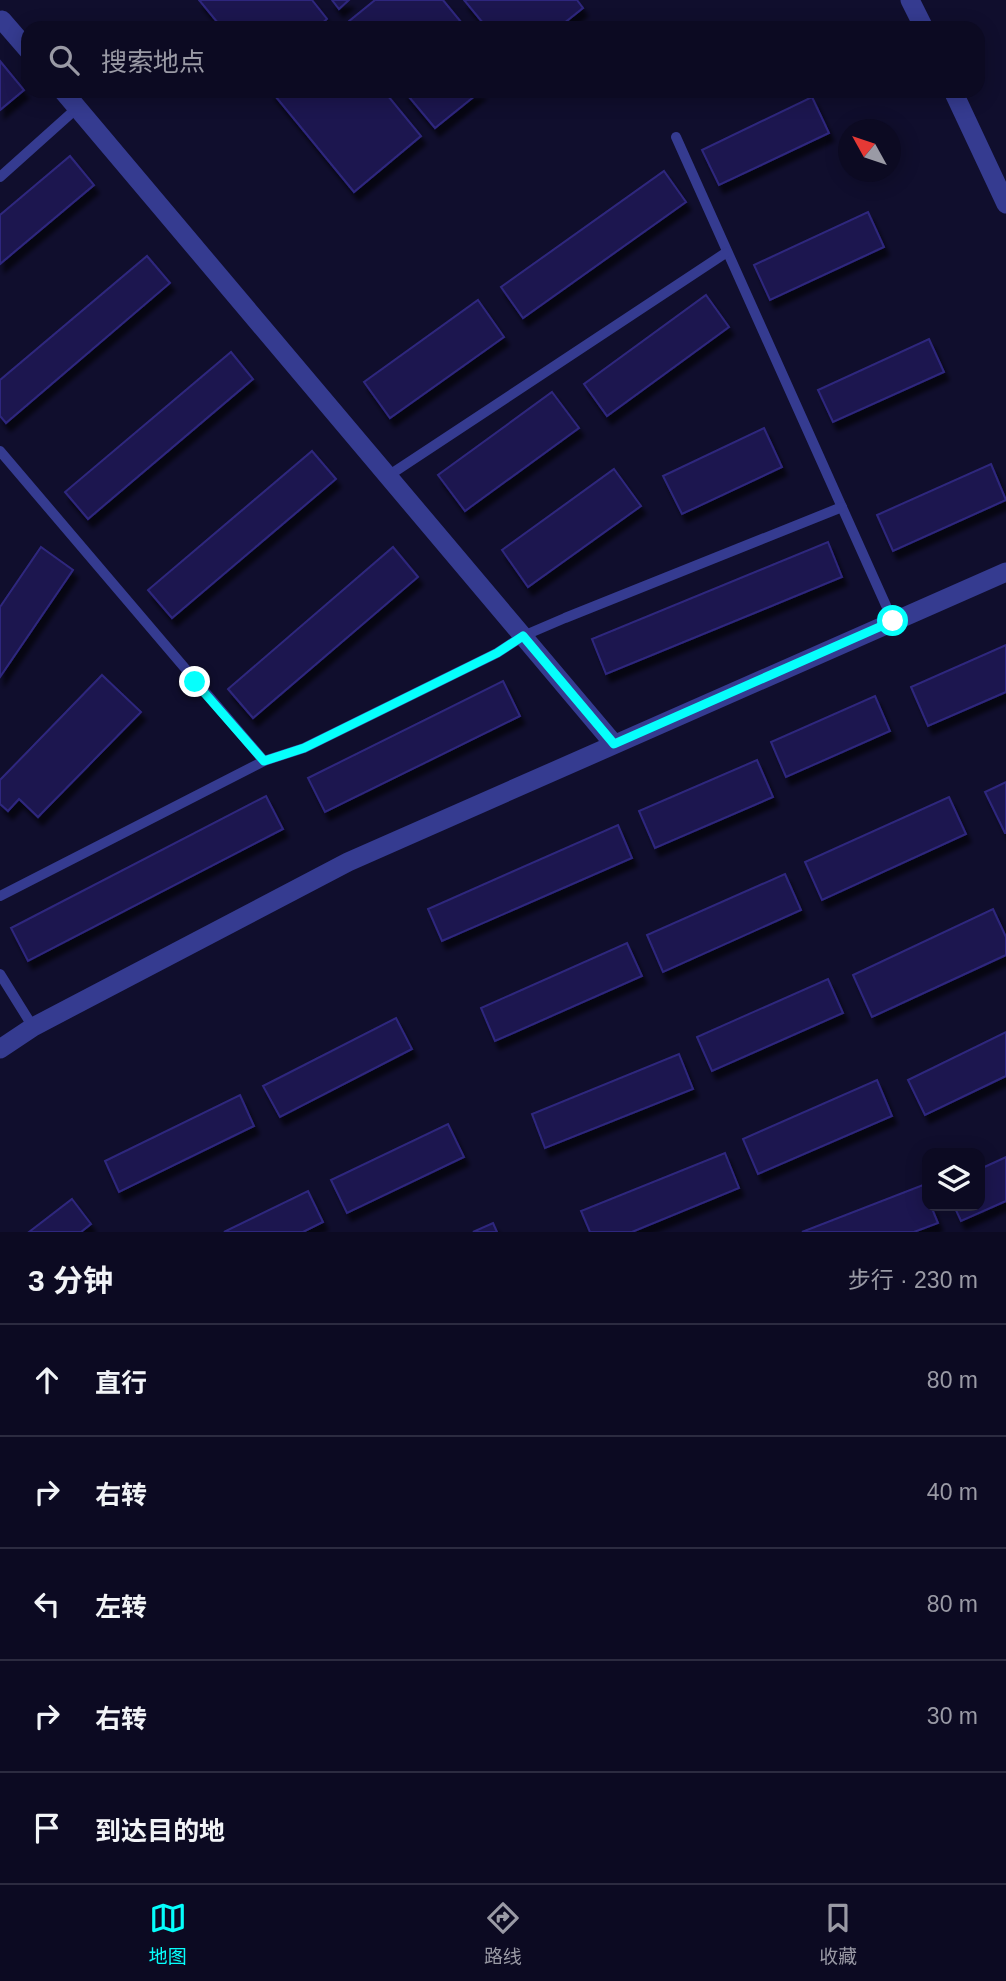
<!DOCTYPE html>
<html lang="zh">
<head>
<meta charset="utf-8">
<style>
	body { margin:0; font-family:Arial,"Noto Sans SC",sans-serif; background:#15132a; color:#f1f3f6 }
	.controls { position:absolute; right:21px; bottom:21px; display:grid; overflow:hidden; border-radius:14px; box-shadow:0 4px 18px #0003 }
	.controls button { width:63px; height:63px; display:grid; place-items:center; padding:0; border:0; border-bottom:2px solid #2c2b40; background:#0c0a22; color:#f1f3f6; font:35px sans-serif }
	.compass { position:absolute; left:838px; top:119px; width:63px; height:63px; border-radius:50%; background:#0c0a22; box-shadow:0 4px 18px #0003; rotate:310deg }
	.stop { position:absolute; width:21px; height:21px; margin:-16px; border:5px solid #06fffc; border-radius:50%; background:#fff }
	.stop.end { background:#06fffc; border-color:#fff; box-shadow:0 2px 7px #0008 }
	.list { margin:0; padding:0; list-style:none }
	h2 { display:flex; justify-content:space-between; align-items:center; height:91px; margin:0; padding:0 28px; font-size:30px }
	h2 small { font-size:23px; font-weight:400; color:#9a9aa5 }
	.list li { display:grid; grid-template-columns:46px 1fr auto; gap:21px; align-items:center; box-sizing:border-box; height:112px; padding:0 28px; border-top:2px solid #2c2b40 }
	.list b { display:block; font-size:26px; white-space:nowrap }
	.list em { font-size:23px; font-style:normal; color:#9a9aa5 }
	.icon { flex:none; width:38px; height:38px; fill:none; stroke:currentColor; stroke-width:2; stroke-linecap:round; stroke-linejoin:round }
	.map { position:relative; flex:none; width:1006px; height:1232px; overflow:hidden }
	.search { position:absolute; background:#0c0a22; box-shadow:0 4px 18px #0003; left:21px; right:21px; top:21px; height:77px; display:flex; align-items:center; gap:18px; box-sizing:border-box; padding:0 24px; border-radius:21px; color:#9a9aa5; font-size:26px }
	.sheet { height:651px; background:#0c0a22 }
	nav { display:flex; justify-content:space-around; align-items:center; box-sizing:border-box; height:98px; border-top:2px solid #2c2b40; background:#0c0a22; font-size:19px; color:#9a9aa5 }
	nav a { display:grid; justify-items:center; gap:4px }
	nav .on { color:#06fffc }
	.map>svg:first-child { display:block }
</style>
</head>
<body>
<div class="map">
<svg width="1006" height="1232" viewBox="0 0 1006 1232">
	<defs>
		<filter id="shadow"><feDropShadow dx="4.5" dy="8" stdDeviation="2" flood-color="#0009"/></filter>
	</defs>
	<rect width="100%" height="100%" fill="#100e2d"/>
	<!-- building -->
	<g fill="#1d1850" stroke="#2f287e" stroke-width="2" filter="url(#shadow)">
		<path d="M 199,0 L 312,0 L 327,19 L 317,28 L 222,28 Z"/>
		<path d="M 332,0 L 349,0 L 339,9 Z"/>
		<path d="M 375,0 L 443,0 L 466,28 L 353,28 L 348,22 Z"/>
		<path d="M 464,0 L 577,0 L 583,8 L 558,28 L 487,28 Z"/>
		<path d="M 0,61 L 24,90 L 0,110 Z"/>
		<path d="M 271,91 L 384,91 L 421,136 L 354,192 Z"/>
		<path d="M 404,91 L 481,91 L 435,128 Z"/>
		<path d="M 812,97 L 829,133 L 719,185 L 702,150 Z"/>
		<path d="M 70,156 L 94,185 L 0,264 L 0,215 Z"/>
		<path d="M 664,171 L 686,202 L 523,318 L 501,287 Z"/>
		<path d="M 868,212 L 884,247 L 770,300 L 754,265 Z"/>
		<path d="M 147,256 L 170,283 L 6,423 L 0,416 L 0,380 Z"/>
		<path d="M 706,295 L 729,327 L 607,416 L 584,384 Z"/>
		<path d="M 478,300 L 504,337 L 390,418 L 364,382 Z"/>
		<path d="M 929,339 L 944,372 L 833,422 L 818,390 Z"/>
		<path d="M 231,352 L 253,379 L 88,519 L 65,492 Z"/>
		<path d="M 552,392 L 579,428 L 465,511 L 438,475 Z"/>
		<path d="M 764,428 L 782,467 L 682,514 L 663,476 Z"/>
		<path d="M 312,451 L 336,479 L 172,618 L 148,590 Z"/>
		<path d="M 991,464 L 1006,500 L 893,551 L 877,515 Z"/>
		<path d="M 614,469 L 641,506 L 528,587 L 502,550 Z"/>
		<path d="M 828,542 L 842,577 L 606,674 L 592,639 Z"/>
		<path d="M 41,547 L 73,570 L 0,677 L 0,607 Z"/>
		<path d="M 393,547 L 418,577 L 253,718 L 228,689 Z"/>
		<path d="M 1006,645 L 1006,692 L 928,726 L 911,687 Z"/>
		<path d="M 102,675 L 141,712 L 38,817 L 19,799 L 8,811 L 0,804 L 0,780 Z"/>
		<path d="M 503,681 L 520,716 L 325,812 L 308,778 Z"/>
		<path d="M 875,696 L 890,731 L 786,777 L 771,742 Z"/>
		<path d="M 757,760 L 773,797 L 655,848 L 639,811 Z"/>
		<path d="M 1006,782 L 1006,833 L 1005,833 L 985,792 Z"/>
		<path d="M 266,796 L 283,829 L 28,961 L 11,928 Z"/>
		<path d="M 949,797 L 966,834 L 822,900 L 805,862 Z"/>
		<path d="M 618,825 L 632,858 L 442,941 L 428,909 Z"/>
		<path d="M 785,874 L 801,910 L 663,972 L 647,935 Z"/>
		<path d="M 993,909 L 1006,937 L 1006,955 L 872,1017 L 853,975 Z"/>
		<path d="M 627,943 L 642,976 L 495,1041 L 481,1008 Z"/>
		<path d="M 828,979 L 843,1013 L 712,1071 L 697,1037 Z"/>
		<path d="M 396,1018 L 412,1049 L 280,1117 L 263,1086 Z"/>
		<path d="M 1006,1032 L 1006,1076 L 925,1115 L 908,1080 Z"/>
		<path d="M 679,1054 L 693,1089 L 545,1148 L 532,1114 Z"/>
		<path d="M 877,1080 L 892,1116 L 758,1174 L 743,1139 Z"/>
		<path d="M 240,1095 L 254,1126 L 119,1192 L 105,1161 Z"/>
		<path d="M 448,1124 L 464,1157 L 347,1213 L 331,1180 Z"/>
		<path d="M 725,1153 L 739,1188 L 632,1232 L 590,1232 L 581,1211 Z"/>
		<path d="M 1006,1157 L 1006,1201 L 961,1221 L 954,1206 L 980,1206 L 980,1169 Z"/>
		<path d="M 923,1185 L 927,1195 L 927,1206 L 931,1206 L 938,1223 L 914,1232 L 802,1232 Z"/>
		<path d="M 308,1191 L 323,1222 L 303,1232 L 224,1232 Z"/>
		<path d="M 72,1199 L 91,1224 L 81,1232 L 29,1232 Z"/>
		<path d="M 493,1223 L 497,1232 L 473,1232 Z"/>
	</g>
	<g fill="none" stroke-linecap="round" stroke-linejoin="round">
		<!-- service -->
		<g stroke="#353b90" stroke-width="10">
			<path d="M 676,137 L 893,621"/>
			<path d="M 0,177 L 77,108"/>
			<path d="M 0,451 L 264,761"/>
			<path d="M 388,476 L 727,252"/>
			<path d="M 0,896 L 264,761 L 304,748 L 497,653 L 523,636 L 565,618 L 842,507"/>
			<path d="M 0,974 L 33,1027"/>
		</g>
		<!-- minor -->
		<g stroke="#353b90" stroke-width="19">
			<path d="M 2,20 L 28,50"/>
			<path d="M 63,91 L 614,744"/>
			<path d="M 0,1049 L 33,1027 L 348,862 L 1006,572"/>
		</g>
		<!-- tertiary -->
		<g stroke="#353b90" stroke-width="19">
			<path d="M 910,0 L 924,28"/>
			<path d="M 953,91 L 1006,204"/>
		</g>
	</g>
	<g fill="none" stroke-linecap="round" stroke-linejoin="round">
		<!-- route -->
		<path stroke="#06fffc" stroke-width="9" d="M 195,682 L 264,761 L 304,748 L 497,653 L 523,636 L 614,744 L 893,621"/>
	</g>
</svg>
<div class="controls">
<button><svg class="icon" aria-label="layers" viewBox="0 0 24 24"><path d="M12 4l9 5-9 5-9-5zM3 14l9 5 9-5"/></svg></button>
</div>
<svg class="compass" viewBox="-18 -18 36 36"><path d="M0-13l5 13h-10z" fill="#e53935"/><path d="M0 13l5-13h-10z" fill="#9a9aa5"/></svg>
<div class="stop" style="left:893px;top:621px"></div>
<div class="stop end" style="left:195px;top:682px"></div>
<div class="search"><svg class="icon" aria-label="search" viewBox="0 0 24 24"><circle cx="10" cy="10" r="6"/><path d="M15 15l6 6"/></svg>搜索地点</div>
</div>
<section class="sheet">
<h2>3 分钟<small>步行 · 230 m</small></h2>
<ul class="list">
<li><svg class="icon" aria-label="ahead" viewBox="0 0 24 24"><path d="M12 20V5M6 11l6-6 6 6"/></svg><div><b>直行</b></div><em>80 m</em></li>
<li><svg class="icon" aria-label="right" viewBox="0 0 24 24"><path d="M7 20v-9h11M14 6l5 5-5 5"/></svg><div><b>右转</b></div><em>40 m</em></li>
<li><svg class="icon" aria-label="left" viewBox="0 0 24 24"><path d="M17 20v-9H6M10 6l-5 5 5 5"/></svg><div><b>左转</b></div><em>80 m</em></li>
<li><svg class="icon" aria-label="right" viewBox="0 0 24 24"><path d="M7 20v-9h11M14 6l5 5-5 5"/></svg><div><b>右转</b></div><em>30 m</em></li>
<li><svg class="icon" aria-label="arrive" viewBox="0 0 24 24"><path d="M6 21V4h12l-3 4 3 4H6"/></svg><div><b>到达目的地</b></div></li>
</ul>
</section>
<nav>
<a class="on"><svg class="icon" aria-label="map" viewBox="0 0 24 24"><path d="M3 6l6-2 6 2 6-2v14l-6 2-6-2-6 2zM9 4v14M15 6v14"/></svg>地图</a>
<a><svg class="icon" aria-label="directions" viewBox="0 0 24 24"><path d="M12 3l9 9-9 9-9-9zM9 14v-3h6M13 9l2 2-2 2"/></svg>路线</a>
<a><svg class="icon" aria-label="saved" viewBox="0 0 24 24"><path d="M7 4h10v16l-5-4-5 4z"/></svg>收藏</a>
</nav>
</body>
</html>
